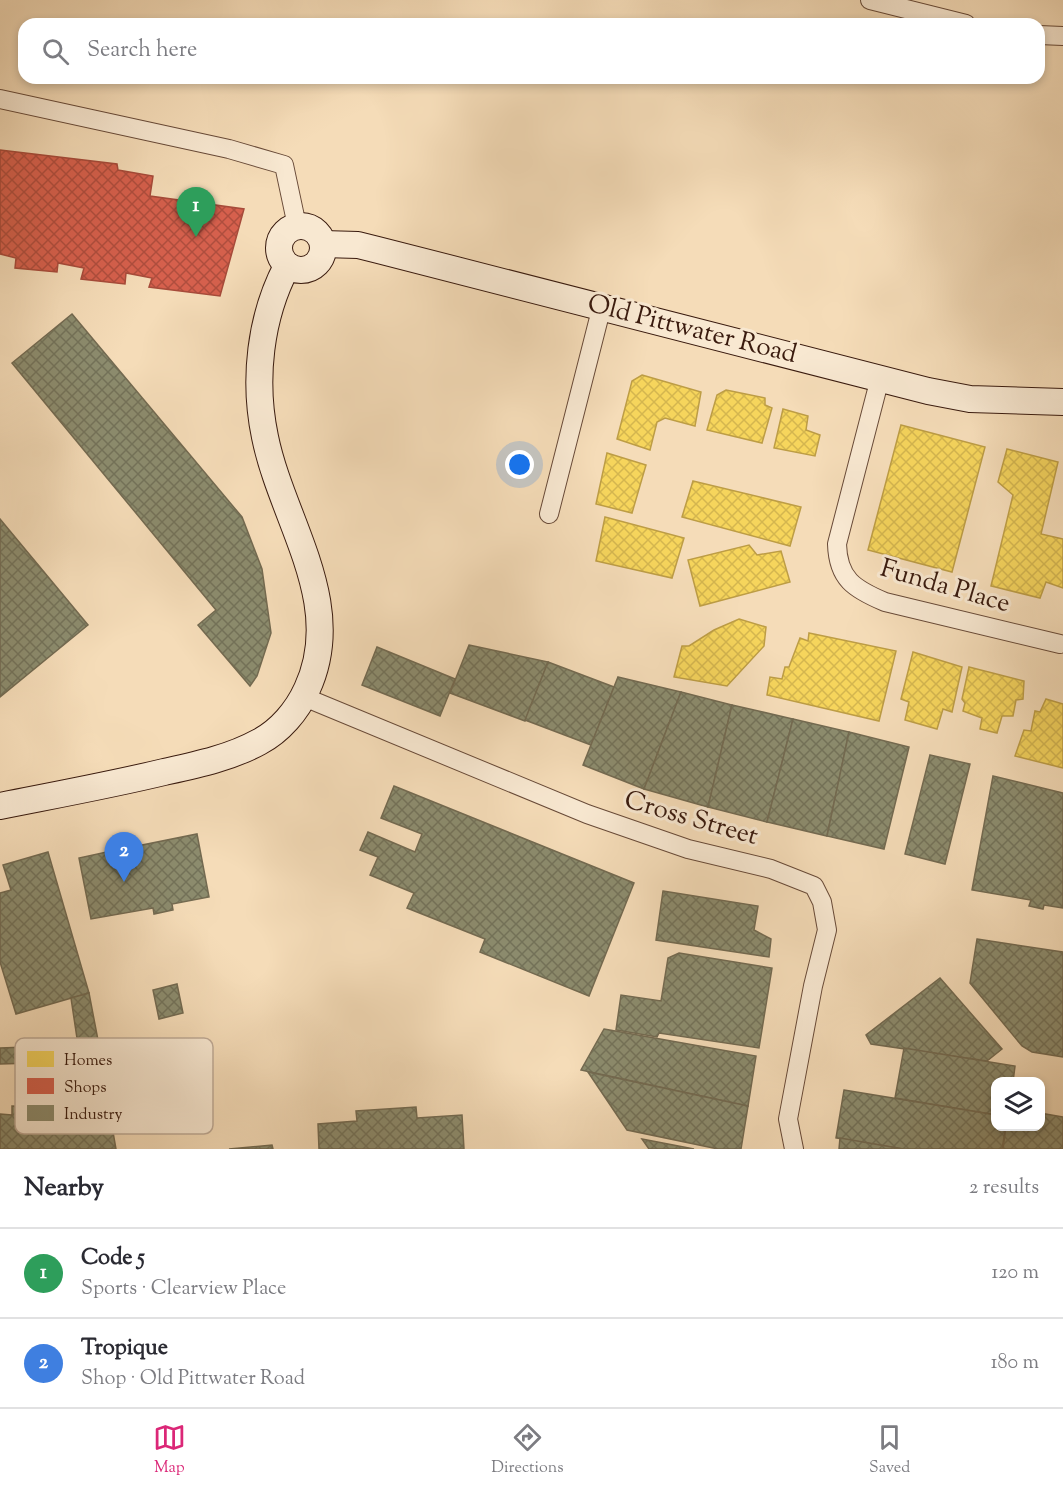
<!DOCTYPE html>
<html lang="en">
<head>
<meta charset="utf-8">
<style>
	body { margin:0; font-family:"Sorts Mill Goudy",serif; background:#f7f7f7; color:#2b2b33 }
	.controls { position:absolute; right:18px; bottom:18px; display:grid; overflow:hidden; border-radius:12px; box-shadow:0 3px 9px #0003 }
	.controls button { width:54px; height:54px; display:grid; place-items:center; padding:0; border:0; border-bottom:2px solid #e1e1e2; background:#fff; color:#2b2b33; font:30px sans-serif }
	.you { position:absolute; left:520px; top:465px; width:21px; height:21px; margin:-15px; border:4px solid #fff; border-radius:50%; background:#1a73e8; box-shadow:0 0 0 9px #1a73e833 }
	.badge { display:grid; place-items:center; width:39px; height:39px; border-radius:50%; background:#db2777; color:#fff; font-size:20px; font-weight:700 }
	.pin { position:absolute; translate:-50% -50px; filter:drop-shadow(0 2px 3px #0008) }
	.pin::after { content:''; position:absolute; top:32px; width:21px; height:18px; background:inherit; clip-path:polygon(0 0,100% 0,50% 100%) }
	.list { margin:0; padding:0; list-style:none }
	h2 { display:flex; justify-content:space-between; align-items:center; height:78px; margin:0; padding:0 24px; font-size:26px }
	h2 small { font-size:20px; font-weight:400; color:#7c7c81 }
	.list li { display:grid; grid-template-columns:39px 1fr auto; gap:18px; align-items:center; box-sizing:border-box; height:90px; padding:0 24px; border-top:2px solid #e1e1e2 }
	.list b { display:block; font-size:22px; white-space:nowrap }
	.list p { margin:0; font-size:20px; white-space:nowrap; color:#7c7c81 }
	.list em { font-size:20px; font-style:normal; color:#7c7c81 }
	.icon { flex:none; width:33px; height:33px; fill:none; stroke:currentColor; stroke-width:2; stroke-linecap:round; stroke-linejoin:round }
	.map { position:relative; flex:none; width:1063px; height:1149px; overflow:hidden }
	.search { position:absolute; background:#fff; box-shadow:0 3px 9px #0003; left:18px; right:18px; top:18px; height:66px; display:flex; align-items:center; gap:15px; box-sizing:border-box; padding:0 21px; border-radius:18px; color:#7c7c81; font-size:22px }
	.sheet { height:258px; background:#fff }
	nav { display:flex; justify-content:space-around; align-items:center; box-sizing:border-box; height:84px; border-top:2px solid #e1e1e2; background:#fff; font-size:16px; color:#7c7c81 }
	nav a { display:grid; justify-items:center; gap:3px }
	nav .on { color:#db2777 }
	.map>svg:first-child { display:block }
</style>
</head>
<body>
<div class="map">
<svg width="1063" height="1149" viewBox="0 0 1063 1149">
	<defs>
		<pattern id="homes-cross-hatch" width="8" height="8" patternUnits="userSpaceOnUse" patternTransform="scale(1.5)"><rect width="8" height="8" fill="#f6d55c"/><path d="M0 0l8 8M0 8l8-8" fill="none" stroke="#d4b64f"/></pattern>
		<pattern id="shops-cross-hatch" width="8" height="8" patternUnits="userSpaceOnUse" patternTransform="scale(1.5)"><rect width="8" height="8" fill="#d6604d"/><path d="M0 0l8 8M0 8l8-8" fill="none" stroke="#af4e3e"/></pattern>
		<pattern id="industry-cross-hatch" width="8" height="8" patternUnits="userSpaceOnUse" patternTransform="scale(1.5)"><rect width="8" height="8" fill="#8c8c6e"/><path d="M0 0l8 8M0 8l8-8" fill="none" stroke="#737259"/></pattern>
	</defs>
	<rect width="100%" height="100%" fill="#f5dcb8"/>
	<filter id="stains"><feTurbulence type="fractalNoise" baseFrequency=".00333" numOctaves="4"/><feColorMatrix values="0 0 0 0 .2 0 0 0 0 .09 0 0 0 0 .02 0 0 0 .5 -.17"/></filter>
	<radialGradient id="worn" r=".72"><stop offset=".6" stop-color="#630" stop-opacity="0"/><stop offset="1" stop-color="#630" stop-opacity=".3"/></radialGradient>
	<!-- homes -->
	<g fill="url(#homes-cross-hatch)" stroke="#bd9d45" stroke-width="1.5">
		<path d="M 642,375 L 701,392 L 695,426 L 665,418 L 657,422 L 650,450 L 617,439 L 632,381 Z"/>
		<path d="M 726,390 L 765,398 L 765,405 L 772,408 L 762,443 L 707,430 L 717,395 Z"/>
		<path d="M 783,409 L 808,416 L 806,430 L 820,435 L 815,456 L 774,448 Z"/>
		<path d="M 901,425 L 985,447 L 952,572 L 868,550 Z"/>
		<path d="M 1007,449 L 1058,462 L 1041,534 L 1063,539 L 1063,588 L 1046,582 L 1040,598 L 991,586 L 1013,495 L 998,482 Z"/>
		<path d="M 607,453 L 646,465 L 632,513 L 596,504 Z"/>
		<path d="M 693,481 L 801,507 L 790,546 L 682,517 Z"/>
		<path d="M 605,517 L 684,538 L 672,578 L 596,561 Z"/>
		<path d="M 749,545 L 757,555 L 781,551 L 790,582 L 700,606 L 688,560 Z"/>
		<path d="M 739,619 L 766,627 L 764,646 L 727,686 L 674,677 L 682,646 L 689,646 L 714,630 Z"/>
		<path d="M 809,633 L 896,651 L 879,721 L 767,695 L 770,677 L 782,679 L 785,667 L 789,667 L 800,638 L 808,641 Z"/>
		<path d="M 913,652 L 962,667 L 952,712 L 943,709 L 937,729 L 905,720 L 909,702 L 901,699 Z"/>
		<path d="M 969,667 L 1024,681 L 1023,699 L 1016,700 L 1013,716 L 1002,716 L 997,733 L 980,729 L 982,718 L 963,711 L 965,703 L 962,699 Z"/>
		<path d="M 1046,699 L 1063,704 L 1063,768 L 1015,756 L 1024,730 L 1031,731 L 1035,711 L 1040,712 Z"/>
	</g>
	<!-- shops -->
	<path fill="url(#shops-cross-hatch)" stroke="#a74b3a" stroke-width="1.5" d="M 0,150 L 117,164 L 118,170 L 153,176 L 150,196 L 244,209 L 220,296 L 149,287 L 152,278 L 126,273 L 125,284 L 81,279 L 84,268 L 58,263 L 57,272 L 15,268 L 16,258 L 0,254 Z"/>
	<!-- industry -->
	<g fill="url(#industry-cross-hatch)" stroke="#736a51" stroke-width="1.5">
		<path d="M 72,314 L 242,517 L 262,569 L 271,633 L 257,676 L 250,686 L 198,625 L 216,610 L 12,363 Z"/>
		<path d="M 0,519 L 88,625 L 0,697 Z"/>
		<path d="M 469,645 L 548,662 L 525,721 L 450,693 Z"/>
		<path d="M 377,647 L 455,679 L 440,716 L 362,685 Z"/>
		<path d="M 548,662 L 614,687 L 591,745 L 525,720 Z"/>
		<path d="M 618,677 L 681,692 L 644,789 L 583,765 Z"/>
		<path d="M 681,692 L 732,705 L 708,807 L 644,789 Z"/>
		<path d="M 732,705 L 793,719 L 767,822 L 708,807 Z"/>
		<path d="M 793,719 L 849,732 L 827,836 L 767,822 Z"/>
		<path d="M 849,732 L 909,747 L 884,849 L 827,836 Z"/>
		<path d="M 930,755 L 970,764 L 945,864 L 905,854 Z"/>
		<path d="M 993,776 L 1063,793 L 1063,908 L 1044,905 L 1043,909 L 1029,906 L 1031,900 L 972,890 Z"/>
		<path d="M 394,786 L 634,883 L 589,996 L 480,952 L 485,939 L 407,908 L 414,893 L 370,875 L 378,857 L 360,850 L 368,832 L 415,852 L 422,834 L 381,818 Z"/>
		<path d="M 197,834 L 209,897 L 172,904 L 173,910 L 154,914 L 153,908 L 91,919 L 79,858 L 116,850 L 115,843 L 136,839 L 137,846 Z"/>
		<path d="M 48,852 L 89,993 L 16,1014 L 0,962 L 0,893 L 11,890 L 3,865 Z"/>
		<path d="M 663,891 L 758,906 L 754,930 L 771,939 L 769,957 L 656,940 Z"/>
		<path d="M 977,939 L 1063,952 L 1063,1057 L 1032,1052 L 1022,1046 L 970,983 Z"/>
		<path d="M 679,953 L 772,968 L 759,1048 L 659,1033 L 657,1037 L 616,1030 L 621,995 L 661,1001 L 668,958 Z"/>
		<path d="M 940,978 L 1002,1049 L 987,1061 L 871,1044 L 866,1035 Z"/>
		<path d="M 177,984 L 183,1013 L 159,1019 L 153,990 Z"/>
		<path d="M 89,993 L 102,1061 L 0,1064 L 0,1048 L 78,1045 L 71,998 Z"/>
		<path d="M 604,1029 L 756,1056 L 748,1106 L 581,1070 Z"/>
		<path d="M 904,1048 L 1015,1066 L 1013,1082 L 996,1082 L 996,1115 L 895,1098 Z"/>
		<path d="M 588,1072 L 748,1106 L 741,1149 L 718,1149 L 627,1130 Z"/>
		<path d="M 844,1090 L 996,1115 L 996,1126 L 1006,1126 L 1002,1149 L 903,1149 L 836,1138 Z"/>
		<path d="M 92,1096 L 107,1098 L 116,1149 L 0,1149 L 0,1114 L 12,1115 L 12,1106 L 55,1107 L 55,1119 L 70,1120 L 70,1127 L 85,1128 L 85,1120 L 91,1120 Z"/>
		<path d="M 416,1107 L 417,1118 L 462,1115 L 464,1149 L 319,1149 L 318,1124 L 357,1121 L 356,1111 Z"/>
		<path d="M 1040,1113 L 1063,1117 L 1063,1149 L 1003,1149 L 1006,1126 L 1040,1126 Z"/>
		<path d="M 840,1138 L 903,1149 L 839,1149 Z"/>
		<path d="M 642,1139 L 694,1149 L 649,1149 Z"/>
		<path d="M 272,1145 L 273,1149 L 229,1149 Z"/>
	</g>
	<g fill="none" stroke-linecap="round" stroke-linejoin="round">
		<!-- street casing -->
		<g stroke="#684a38" stroke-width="20">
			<g id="street">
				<path d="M 870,0 L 966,24"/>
				<path d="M 1039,35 L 1063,36"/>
				<path d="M 0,99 L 229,149 L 284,165 L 297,226"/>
				<path d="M 880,378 L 837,544 C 838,579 854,589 885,602 L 1060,644"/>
				<path d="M 549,514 L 602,306"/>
				<path d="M 304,697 L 587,814 L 688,849 L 771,869 L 814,886 L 822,902 L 827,930 L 813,986 L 788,1119 L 794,1149"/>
			</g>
		</g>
		<!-- secondary casing -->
		<g stroke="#391a0e" stroke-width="28">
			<g id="secondary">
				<circle cx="301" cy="248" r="22"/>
				<path d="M 323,244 L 358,245 L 378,250 L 928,391 L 970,399 L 1063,402"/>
				<path d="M 0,806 C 55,795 110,785 164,772 C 196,765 230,758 259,742 C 280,731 297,711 307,689 C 347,603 282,521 265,437 C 253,380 260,317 287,266"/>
			</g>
		</g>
		<!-- street -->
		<use href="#street" stroke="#f8e8d1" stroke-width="18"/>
		<!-- secondary -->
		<use href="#secondary" stroke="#f8e8d1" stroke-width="26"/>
	</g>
	<g text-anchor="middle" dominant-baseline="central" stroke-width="6" stroke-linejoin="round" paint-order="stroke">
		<!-- street labels -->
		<g font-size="26" fill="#391a0e" stroke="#f8e8d1">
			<text transform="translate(692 330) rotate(14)">Old Pittwater Road</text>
			<text transform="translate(945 587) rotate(16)">Funda Place</text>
			<text transform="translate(691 819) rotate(16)">Cross Street</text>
		</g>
	</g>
	<!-- legend -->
	<rect x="15" y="1038" width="198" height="96" rx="9" fill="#f8e8d1" stroke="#bfaa96" stroke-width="1.5"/>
	<rect x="27" y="1051" width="27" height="16" fill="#f6d55c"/>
	<rect x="27" y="1078" width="27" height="16" fill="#d6604d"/>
	<rect x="27" y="1105" width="27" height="16" fill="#8c8c6e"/>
	<g font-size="16" fill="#391a0e">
		<text x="64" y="1065">Homes</text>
		<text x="64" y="1092">Shops</text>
		<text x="64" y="1119">Industry</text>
	</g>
	<rect width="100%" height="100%" filter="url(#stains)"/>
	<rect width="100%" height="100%" fill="url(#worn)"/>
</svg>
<div class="controls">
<button><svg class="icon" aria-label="layers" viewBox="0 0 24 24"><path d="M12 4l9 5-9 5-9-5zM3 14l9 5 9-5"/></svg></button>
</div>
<div class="you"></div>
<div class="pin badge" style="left:196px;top:237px;background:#2e9e5b">1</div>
<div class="pin badge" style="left:124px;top:882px;background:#3f7fe0">2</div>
<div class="search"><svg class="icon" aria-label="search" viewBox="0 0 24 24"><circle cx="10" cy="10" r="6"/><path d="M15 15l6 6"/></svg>Search here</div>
</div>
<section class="sheet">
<h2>Nearby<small>2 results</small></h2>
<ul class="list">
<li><span class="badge" style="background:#2e9e5b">1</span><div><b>Code 5</b><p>Sports · Clearview Place</p></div><em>120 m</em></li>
<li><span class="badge" style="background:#3f7fe0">2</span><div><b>Tropique</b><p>Shop · Old Pittwater Road</p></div><em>180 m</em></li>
</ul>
</section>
<nav>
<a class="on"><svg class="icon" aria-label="map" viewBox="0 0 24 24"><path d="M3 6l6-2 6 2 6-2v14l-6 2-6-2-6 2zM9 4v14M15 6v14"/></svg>Map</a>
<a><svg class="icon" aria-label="directions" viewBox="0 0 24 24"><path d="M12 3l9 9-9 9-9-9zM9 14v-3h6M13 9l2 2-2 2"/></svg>Directions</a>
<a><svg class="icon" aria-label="saved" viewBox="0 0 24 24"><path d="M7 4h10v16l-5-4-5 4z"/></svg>Saved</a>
</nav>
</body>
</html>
